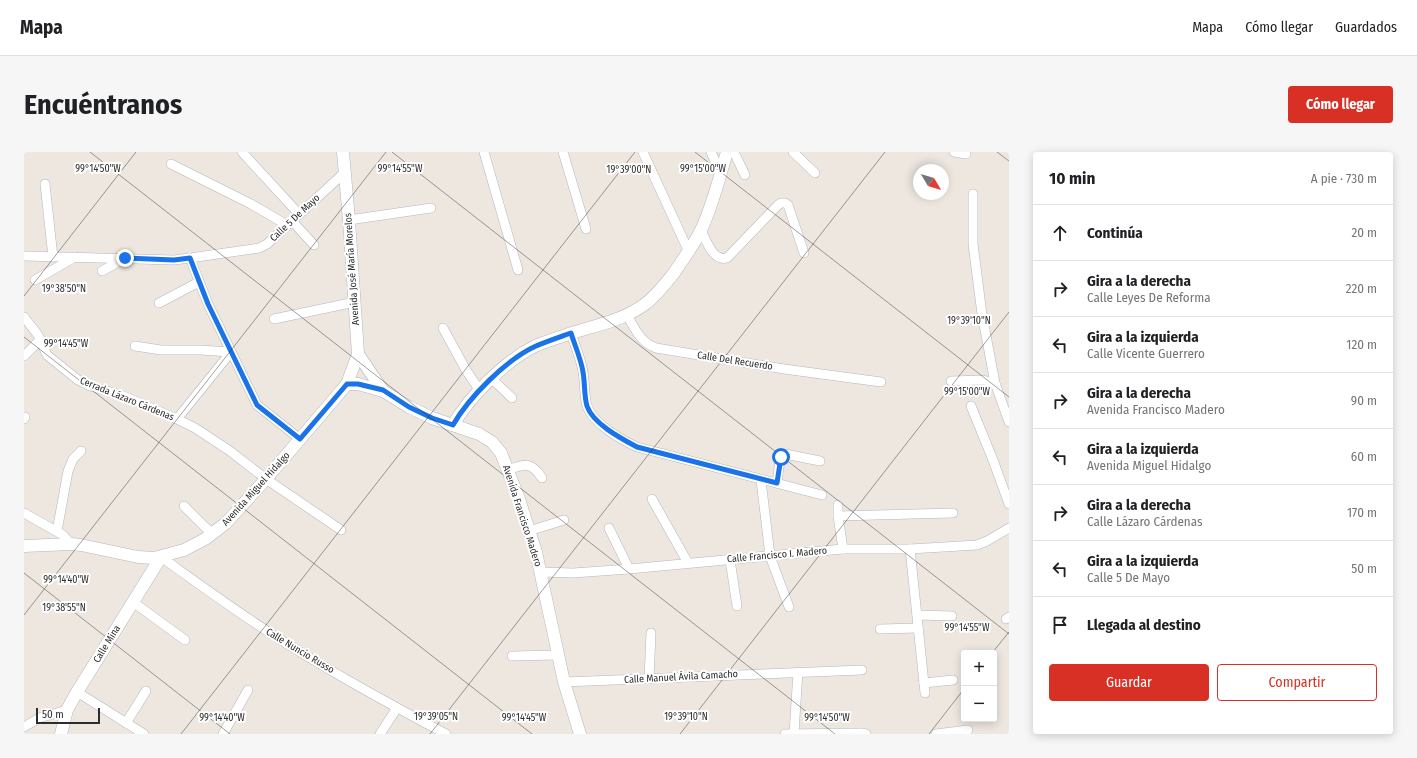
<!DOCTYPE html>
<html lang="es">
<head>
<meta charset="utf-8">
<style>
	body { margin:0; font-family:"Fira Sans Condensed",sans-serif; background:#f6f6f6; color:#202124 }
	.controls { position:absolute; right:12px; bottom:12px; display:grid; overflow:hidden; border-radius:4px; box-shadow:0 2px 10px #0003 }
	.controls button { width:36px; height:36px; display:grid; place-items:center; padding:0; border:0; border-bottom:1px solid #e0e0e0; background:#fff; color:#202124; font:20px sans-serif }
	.compass { position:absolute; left:889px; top:12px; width:36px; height:36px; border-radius:50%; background:#fff; box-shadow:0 2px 10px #0003; rotate:128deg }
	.scale { position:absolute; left:12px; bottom:10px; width:64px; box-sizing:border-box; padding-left:4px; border:2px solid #2d2d2d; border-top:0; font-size:11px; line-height:14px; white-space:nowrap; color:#2d2d2d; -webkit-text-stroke:3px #fff; paint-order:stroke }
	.stop { position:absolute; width:12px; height:12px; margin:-9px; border:3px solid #1a73e8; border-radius:50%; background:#fff }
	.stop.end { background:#1a73e8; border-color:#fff; box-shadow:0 1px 4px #0008 }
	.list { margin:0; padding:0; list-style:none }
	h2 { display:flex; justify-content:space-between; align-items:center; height:52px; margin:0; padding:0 16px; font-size:17px }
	h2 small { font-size:13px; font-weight:400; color:#757577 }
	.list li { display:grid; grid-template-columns:26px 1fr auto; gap:12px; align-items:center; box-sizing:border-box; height:56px; padding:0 16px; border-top:1px solid #e0e0e0 }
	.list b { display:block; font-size:15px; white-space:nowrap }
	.list p { margin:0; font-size:13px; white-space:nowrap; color:#757577 }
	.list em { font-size:13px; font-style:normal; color:#757577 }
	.actions { display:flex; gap:8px; padding:12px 16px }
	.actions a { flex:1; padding:9px 0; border:1px solid #d93025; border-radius:4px; text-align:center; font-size:14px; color:#d93025 }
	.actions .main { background:#d93025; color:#fff }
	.icon { flex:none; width:22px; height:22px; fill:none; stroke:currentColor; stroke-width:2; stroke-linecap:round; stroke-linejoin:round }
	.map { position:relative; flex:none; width:985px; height:582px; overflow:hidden; border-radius:4px }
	header { display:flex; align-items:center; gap:24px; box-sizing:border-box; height:56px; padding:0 20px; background:#fff; border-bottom:1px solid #e0e0e0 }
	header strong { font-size:19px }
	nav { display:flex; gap:22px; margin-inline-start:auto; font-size:14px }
	.intro { display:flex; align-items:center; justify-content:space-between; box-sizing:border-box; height:96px; padding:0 24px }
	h1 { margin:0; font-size:28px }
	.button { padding:10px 18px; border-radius:4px; background:#d93025; color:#fff; font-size:14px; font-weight:700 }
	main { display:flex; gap:24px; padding:0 24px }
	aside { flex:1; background:#fff; border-radius:4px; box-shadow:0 2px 10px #0003 }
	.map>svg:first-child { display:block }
</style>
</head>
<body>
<header>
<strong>Mapa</strong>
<nav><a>Mapa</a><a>Cómo llegar</a><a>Guardados</a></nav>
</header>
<div class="intro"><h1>Encuéntranos</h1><a class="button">Cómo llegar</a></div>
<main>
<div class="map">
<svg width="985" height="582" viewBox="0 0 985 582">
	<rect width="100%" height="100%" fill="#ede7e0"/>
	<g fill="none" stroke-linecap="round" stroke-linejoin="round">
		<!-- street casing -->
		<g stroke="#b4b7bf" stroke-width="10">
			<g id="street">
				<path d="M 218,0 L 275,62"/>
				<path d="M 460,0 L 494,118"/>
				<path d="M 539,0 L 562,77"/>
				<path d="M 619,0 L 664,98"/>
				<path d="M 687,0 L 696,20"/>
				<path d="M 710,0 L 721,23"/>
				<path d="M 769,0 L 791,21"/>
				<path d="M 930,0 L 942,2"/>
				<path d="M 147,12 L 227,52 L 263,73"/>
				<path d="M 21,32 L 29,105"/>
				<path d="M 949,42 L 949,92 L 958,162 L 971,231 L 985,270"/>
				<path d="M 325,68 L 407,56"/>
				<path d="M 268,69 L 290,93"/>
				<path d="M 677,78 C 682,88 689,110 703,106 L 754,53 L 757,51 L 761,51 L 764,53 L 780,101"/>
				<path d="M 0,104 L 150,108 L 166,106 L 235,96 L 243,92 L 320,21"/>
				<path d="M 166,106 L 184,152 L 233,253 L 276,287"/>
				<path d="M 78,119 L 101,106"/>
				<path d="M 11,128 L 51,105"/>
				<path d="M 135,151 L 175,130"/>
				<path d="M 603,163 C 611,177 616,190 632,196 L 760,217 L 857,230"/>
				<path d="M 0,165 L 14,183 L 23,203 L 54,228 L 66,234 L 97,243 L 153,267 L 171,276 L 206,299 L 242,327 L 317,378"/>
				<path d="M 250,167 L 331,150"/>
				<path d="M 419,176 L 442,218 L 456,239"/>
				<path d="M 547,181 C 551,194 557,207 559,220 C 561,231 560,244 563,254 C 569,272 598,288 613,295 L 798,343"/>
				<path d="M 111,194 L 137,198 L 176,198 L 207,200"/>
				<path d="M 0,204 L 16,188"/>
				<path d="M 468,227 L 488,246"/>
				<path d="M 927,229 L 959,228 L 971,231"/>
				<path d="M 947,254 L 969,308 L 985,352"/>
				<path d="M 0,267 L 1,265"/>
				<path d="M 153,267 L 207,200"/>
				<path d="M 484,318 C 501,312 507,309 518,326"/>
				<path d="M 737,328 L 746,404 L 765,455"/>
				<path d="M 753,331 L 756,308 L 757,305 L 761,302 L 796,309"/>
				<path d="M 628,347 L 664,411"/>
				<path d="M 814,353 L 814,364 L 819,397"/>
				<path d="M 160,354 L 188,382"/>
				<path d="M 0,361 L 39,383 L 47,392"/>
				<path d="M 814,364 L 929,361"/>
				<path d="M 585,376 L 605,417"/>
				<path d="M 33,379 L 44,319 L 49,307 L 57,299"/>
				<path d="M 505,379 L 540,368"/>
				<path d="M 886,397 L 901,541"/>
				<path d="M 137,405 C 179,435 221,466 265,493 C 316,525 369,554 422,582"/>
				<path d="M 706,408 L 713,454"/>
				<path d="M 516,420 L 549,421 L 605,417 L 819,397 L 886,397 L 953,393 L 963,389 L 985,376"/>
				<path d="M 109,450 L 161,488"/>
				<path d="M 893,463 L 928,464"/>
				<path d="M 982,467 L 985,465"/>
				<path d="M 856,477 L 894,476"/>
				<path d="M 488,504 L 533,503"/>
				<path d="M 625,527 L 627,481"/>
				<path d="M 540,530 L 838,518"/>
				<path d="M 900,531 L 929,528"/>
				<path d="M 53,540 L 120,582"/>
				<path d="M 102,571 L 122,539"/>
				<path d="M 0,575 L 15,566 L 43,558"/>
				<path d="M 770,581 L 774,520"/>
				<path d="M 199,582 L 224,538"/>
				<path d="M 356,582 L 373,556"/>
				<path d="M 761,582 L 837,581 L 842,582"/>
				<path d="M 912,582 L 944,578"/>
			</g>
		</g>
		<!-- secondary casing -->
		<g stroke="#b4b7bf" stroke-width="13">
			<g id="secondary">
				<path d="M 334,202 L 359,239"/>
				<path d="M 323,232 L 334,232 L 359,239 L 385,255 L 408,266 L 455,282 L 468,290 L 477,301 L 495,347 L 512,400 L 540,530 L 556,582"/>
				<path d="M 429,273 C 446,244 481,209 511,194 C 523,189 536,185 548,181 C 573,173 600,168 621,152 C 632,144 641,132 650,121 C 659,107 670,93 677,78 C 689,53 695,26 703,0"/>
				<path d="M 0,394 L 47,392 L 57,393 L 114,405 L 130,406 L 160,398 L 181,387 L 202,371 L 242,327 L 323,232 L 334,202 L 325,68 L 319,0"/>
				<path d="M 37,582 L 43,558 L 53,540 L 137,405"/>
			</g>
		</g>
		<!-- street -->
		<use href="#street" stroke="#fff" stroke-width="9"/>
		<!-- secondary -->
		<use href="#secondary" stroke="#fff" stroke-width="12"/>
	</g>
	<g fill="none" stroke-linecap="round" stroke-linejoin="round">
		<!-- route -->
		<path stroke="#1a73e8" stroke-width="5" d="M 101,106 L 150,108 L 166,106 L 184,152 L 233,253 L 276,287 L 323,232 L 334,232 L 359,238 L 385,255 L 408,266 L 429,273 C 445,245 483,207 512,194 C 524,189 536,185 547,181 C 551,194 557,207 559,220 C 561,231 560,244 563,254 C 569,272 598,287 613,295 L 753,331 L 757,305"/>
	</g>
	<!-- ticks -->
	<path fill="none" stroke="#2d2d2d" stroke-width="1" stroke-opacity="0.45" d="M 66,0 L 811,582M 368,0 L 985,482M 671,0 L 985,245M 973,0 L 985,9M 0,144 L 112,0M 0,185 L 508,582M 0,421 L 206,582M 0,463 L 362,0M 968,501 L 985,480M 157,582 L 611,0M 406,582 L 861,0M 656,582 L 985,160M 905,582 L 940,537"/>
	<g text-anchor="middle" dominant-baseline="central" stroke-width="4" stroke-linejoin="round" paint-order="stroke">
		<!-- street labels -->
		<g font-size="10" fill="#2d2d2d" stroke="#fff">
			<text transform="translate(271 66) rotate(-43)">Calle 5 De Mayo</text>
			<text transform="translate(328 117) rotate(-94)">Avenida José María Morelos</text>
			<text transform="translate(711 209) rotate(9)">Calle Del Recuerdo</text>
			<text transform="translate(103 247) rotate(22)">Cerrada Lázaro Cárdenas</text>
			<text transform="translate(232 337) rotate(-48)">Avenida Miguel Hidalgo</text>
			<text transform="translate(498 364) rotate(72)">Avenida Francisco Madero</text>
			<text transform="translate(753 403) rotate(-5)">Calle Francisco I. Madero</text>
			<text transform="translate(83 492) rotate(-58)">Calle Mina</text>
			<text transform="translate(276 499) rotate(31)">Calle Nuncio Russo</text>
			<text transform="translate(657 525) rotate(-3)">Calle Manuel Ávila Camacho</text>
		</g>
	</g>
	<g font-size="10" text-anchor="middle" fill="#2d2d2d" stroke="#fff" stroke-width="4" stroke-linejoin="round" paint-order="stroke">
		<text x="74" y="20">99°14'50"W</text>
		<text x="376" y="20">99°14'55"W</text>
		<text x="679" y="20">99°15'00"W</text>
		<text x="605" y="21">19°39'00"N</text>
		<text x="40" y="140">19°38'50"N</text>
		<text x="945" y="172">19°39'10"N</text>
		<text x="42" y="195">99°14'45"W</text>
		<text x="943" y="243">99°15'00"W</text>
		<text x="42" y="431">99°14'40"W</text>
		<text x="40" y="459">19°38'55"N</text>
		<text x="943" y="479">99°14'55"W</text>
		<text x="412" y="568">19°39'05"N</text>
		<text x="662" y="568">19°39'10"N</text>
		<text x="198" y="569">99°14'40"W</text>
		<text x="500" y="569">99°14'45"W</text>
		<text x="803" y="569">99°14'50"W</text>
	</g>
</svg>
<div class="controls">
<button>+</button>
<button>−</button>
</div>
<svg class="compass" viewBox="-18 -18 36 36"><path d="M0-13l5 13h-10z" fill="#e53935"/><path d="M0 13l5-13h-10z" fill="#757577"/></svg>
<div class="scale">50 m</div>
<div class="stop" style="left:757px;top:305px"></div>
<div class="stop end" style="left:101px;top:106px"></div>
</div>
<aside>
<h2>10 min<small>A pie · 730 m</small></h2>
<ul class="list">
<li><svg class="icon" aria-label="ahead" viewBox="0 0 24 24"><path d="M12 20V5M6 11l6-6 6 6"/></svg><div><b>Continúa</b></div><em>20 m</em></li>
<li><svg class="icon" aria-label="right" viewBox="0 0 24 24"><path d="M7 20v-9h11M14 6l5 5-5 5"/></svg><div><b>Gira a la derecha</b><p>Calle Leyes De Reforma</p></div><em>220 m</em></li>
<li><svg class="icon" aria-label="left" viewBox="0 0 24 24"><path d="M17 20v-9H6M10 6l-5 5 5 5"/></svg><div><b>Gira a la izquierda</b><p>Calle Vicente Guerrero</p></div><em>120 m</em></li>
<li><svg class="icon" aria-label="right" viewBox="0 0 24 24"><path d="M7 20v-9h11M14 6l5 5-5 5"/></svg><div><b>Gira a la derecha</b><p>Avenida Francisco Madero</p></div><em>90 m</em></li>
<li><svg class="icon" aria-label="left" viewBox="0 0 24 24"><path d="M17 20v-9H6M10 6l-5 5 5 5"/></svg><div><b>Gira a la izquierda</b><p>Avenida Miguel Hidalgo</p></div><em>60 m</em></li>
<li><svg class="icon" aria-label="right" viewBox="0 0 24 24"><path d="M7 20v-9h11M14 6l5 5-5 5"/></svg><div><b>Gira a la derecha</b><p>Calle Lázaro Cárdenas</p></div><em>170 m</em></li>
<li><svg class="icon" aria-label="left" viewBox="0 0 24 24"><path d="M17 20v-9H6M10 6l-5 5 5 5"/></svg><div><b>Gira a la izquierda</b><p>Calle 5 De Mayo</p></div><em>50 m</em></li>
<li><svg class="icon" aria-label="arrive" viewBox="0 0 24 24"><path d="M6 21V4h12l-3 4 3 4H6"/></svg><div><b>Llegada al destino</b></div></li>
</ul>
<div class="actions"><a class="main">Guardar</a><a>Compartir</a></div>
</aside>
</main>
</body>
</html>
